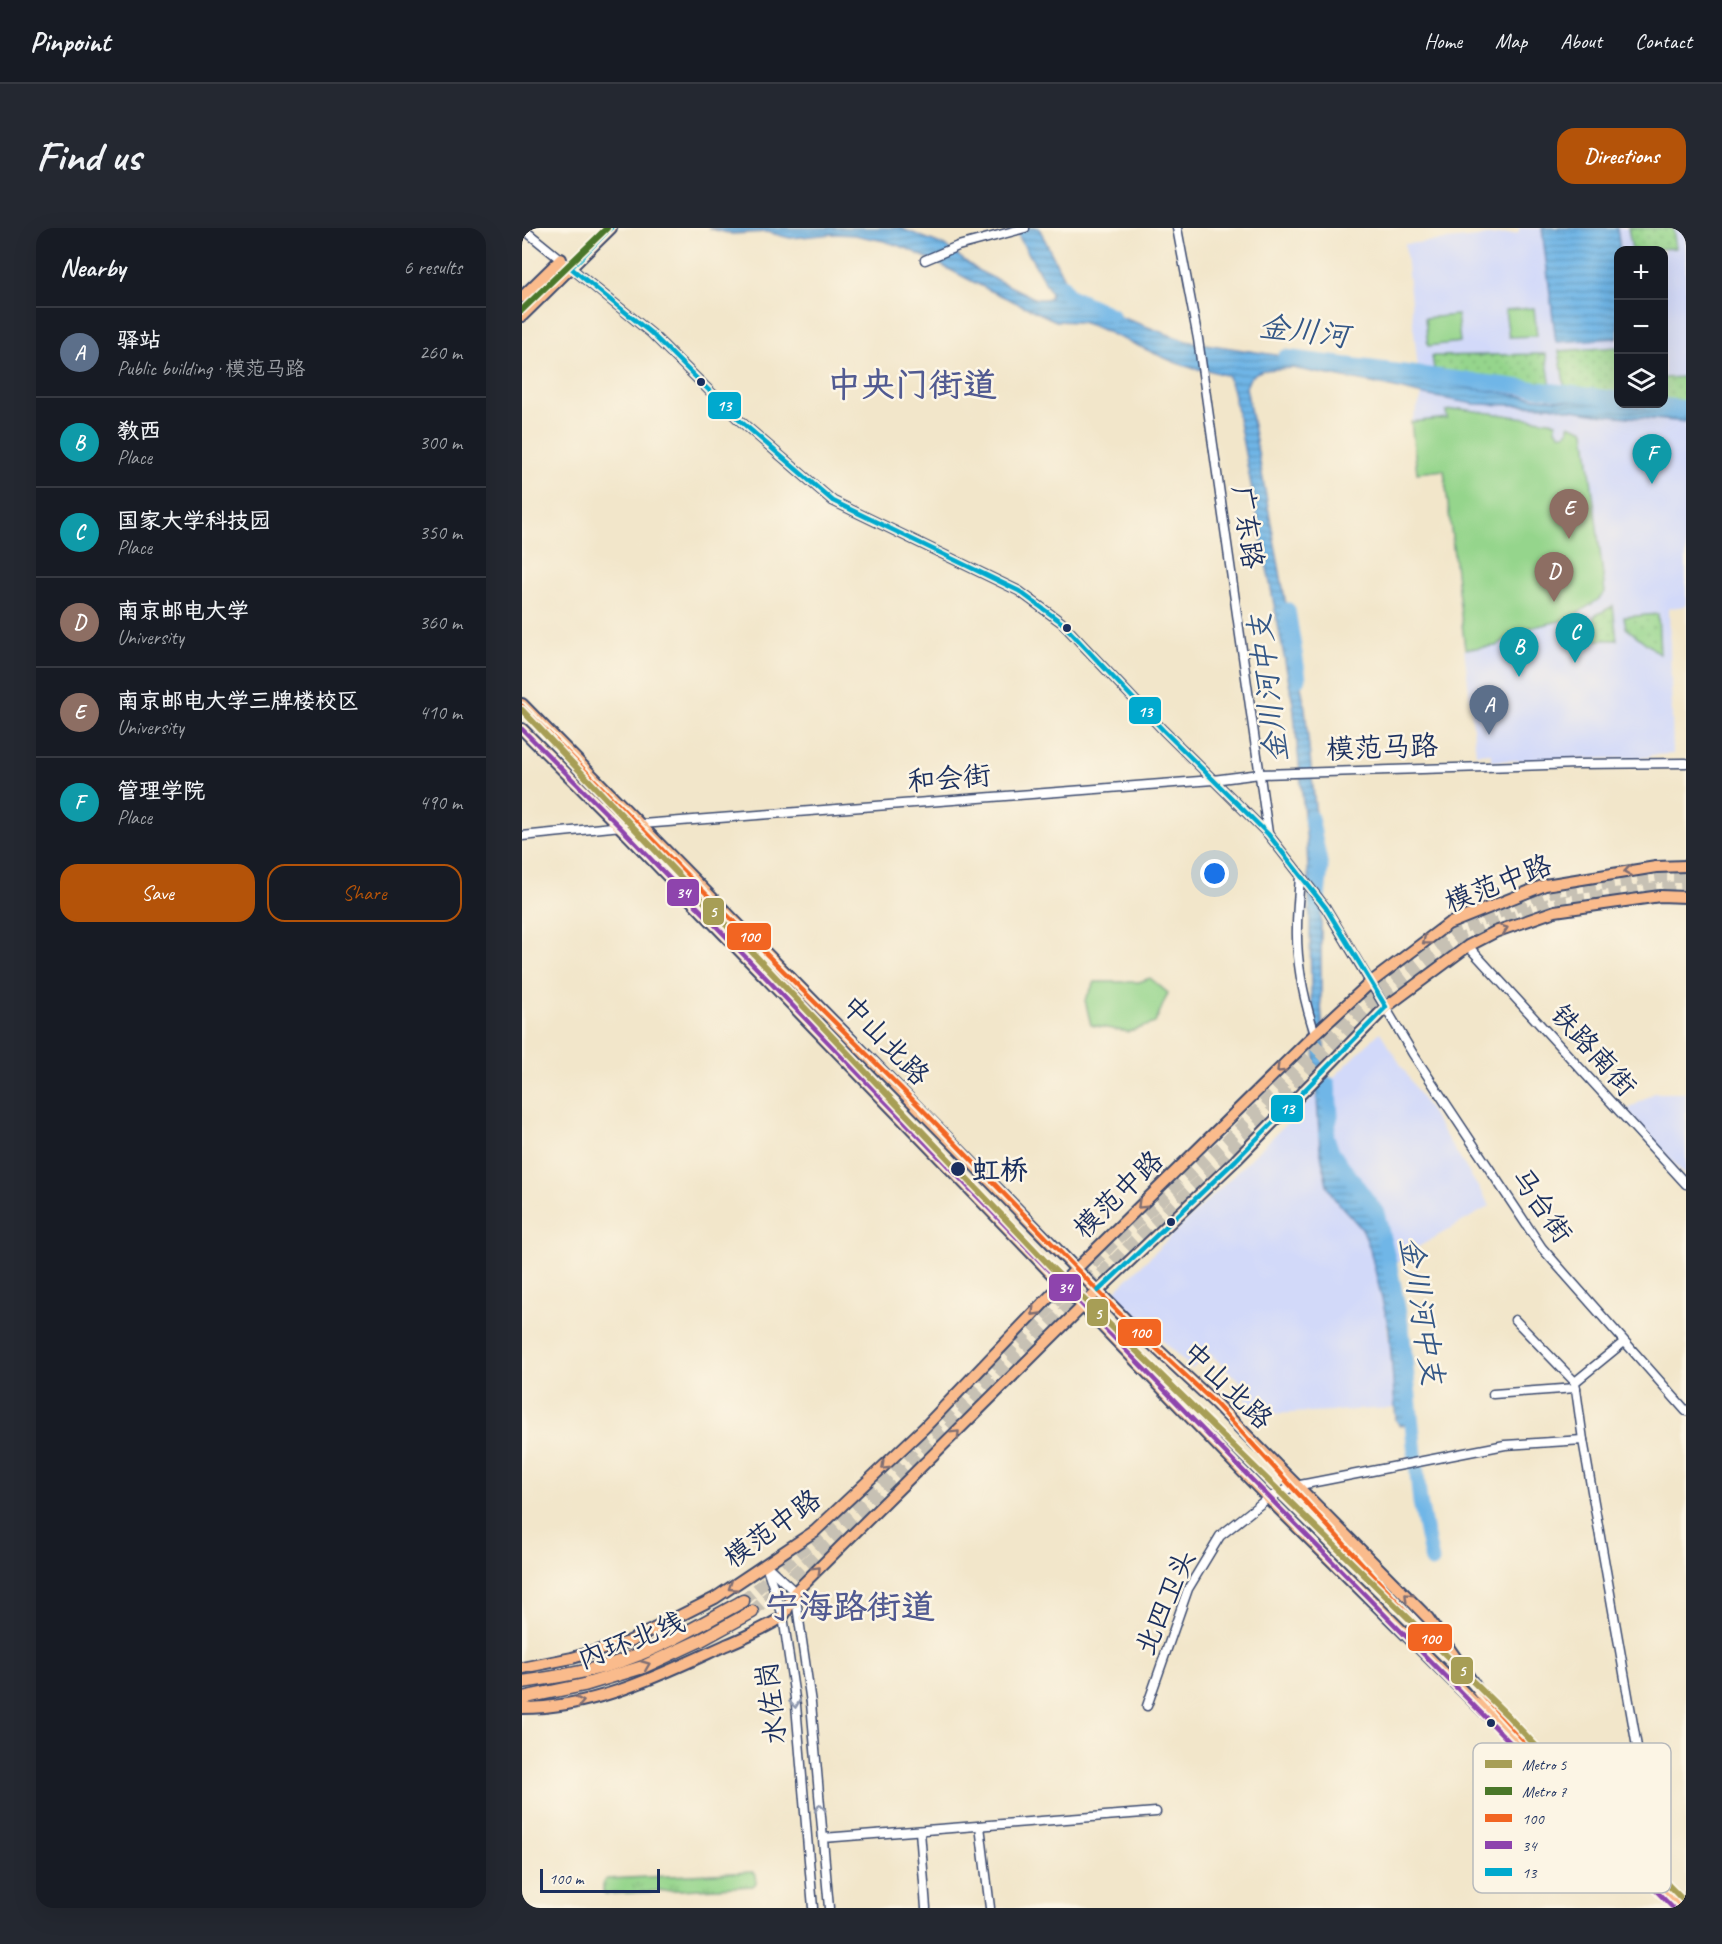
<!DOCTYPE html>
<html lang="en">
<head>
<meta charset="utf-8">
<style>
	body { margin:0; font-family:Caveat,"LXGW WenKai TC",sans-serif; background:#242831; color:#f1f3f6 }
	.controls { position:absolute; right:18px; top:18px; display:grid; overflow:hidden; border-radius:12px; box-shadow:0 6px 24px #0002 }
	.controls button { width:54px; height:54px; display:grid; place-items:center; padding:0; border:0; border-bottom:2px solid #363941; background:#171b24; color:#f1f3f6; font:30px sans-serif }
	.scale { position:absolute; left:18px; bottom:15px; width:120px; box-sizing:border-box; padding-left:6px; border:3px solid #1b2f5e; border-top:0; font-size:16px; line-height:21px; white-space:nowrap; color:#1b2f5e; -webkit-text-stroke:4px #fcf5e5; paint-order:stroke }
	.you { position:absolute; left:693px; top:646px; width:21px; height:21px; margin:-15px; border:4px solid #fff; border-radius:50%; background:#1a73e8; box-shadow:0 0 0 9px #1a73e833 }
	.badge { display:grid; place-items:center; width:39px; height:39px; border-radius:50%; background:#b45309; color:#fff; font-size:20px; font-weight:700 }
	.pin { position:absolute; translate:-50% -50px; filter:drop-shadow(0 2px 3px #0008) }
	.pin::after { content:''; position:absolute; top:32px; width:21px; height:18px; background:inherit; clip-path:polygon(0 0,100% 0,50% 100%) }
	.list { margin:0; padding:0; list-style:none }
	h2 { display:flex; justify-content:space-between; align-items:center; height:78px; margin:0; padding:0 24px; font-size:26px }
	h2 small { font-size:20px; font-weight:400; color:#9ea1a6 }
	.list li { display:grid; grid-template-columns:39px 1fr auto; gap:18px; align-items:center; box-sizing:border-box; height:90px; padding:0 24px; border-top:2px solid #363941 }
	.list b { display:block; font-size:22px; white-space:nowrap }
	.list p { margin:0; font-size:20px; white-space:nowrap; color:#9ea1a6 }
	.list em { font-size:20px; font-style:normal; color:#9ea1a6 }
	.actions { display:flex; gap:12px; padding:18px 24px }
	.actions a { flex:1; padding:14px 0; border:2px solid #b45309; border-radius:18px; text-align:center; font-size:21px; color:#b45309 }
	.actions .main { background:#b45309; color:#fff }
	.icon { flex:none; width:33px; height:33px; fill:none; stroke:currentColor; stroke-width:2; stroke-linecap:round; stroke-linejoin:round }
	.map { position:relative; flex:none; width:1164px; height:1680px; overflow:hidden; border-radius:18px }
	header { display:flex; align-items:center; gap:36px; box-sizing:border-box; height:84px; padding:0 30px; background:#171b24; border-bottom:2px solid #363941 }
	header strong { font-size:28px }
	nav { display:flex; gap:33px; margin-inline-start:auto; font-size:21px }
	.intro { display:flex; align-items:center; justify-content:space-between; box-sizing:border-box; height:144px; padding:0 36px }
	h1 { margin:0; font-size:42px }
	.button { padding:15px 27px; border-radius:18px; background:#b45309; color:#fff; font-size:21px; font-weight:700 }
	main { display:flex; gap:36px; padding:0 36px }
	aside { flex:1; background:#171b24; border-radius:18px; box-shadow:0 6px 24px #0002 }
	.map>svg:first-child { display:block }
</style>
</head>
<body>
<header>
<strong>Pinpoint</strong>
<nav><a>Home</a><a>Map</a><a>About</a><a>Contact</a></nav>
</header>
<div class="intro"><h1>Find us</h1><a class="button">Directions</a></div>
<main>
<aside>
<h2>Nearby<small>6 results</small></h2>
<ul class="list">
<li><span class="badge" style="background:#5c6f8a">A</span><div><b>驿站</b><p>Public building · 模范马路</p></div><em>260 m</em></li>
<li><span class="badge" style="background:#0f9aa8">B</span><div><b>教西</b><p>Place</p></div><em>300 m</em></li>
<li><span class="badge" style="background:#0f9aa8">C</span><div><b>国家大学科技园</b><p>Place</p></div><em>350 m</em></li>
<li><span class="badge" style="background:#8d6e63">D</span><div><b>南京邮电大学</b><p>University</p></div><em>360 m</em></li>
<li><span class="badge" style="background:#8d6e63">E</span><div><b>南京邮电大学三牌楼校区</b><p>University</p></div><em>410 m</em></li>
<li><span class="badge" style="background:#0f9aa8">F</span><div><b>管理学院</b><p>Place</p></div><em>490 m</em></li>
</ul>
<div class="actions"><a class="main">Save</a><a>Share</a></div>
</aside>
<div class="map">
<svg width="1164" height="1680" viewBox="0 0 1164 1680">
	<defs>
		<pattern id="grass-tufts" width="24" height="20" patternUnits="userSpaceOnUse" patternTransform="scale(1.5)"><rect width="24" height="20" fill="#95d58c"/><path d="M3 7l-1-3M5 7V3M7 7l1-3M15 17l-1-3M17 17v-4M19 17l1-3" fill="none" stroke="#80b77b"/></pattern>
		<pattern id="park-dots" width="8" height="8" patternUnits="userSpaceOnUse" patternTransform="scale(1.5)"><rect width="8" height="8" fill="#95d58c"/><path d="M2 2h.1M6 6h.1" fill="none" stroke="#80b77b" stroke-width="1.8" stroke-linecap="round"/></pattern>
		<pattern id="water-rules" width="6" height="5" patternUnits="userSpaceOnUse" patternTransform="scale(1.5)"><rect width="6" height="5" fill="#70b6e7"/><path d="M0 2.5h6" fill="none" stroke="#5b94be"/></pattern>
	</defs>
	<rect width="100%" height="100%" fill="#fcf5e5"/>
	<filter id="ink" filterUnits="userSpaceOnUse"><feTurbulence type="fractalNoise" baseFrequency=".0167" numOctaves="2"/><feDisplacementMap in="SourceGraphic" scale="12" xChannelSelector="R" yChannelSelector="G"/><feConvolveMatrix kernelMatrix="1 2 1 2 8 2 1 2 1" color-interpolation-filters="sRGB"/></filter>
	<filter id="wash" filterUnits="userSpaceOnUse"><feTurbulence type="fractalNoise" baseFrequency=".008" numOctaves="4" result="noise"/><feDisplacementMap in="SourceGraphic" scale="24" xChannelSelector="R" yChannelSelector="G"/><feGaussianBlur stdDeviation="1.35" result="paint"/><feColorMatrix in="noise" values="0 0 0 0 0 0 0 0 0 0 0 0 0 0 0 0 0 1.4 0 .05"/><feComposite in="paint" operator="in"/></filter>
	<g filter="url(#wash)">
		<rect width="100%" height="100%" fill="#f2e6ca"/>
		<!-- built -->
		<g fill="#d2d9f9" fill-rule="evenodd">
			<path d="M 997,0 L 1164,0 L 1164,378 L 1147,380 L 1151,526 L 1129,527 L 1128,529 L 1114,530 L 969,533 L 969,525 L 954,526 L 922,242 L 895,245 L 889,194 L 899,171 L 883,16 L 997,5 ZM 1096,22 L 1142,22 L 1142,176 L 1096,176 Z"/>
			<path d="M 858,804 L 968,978 L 882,1027 L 860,1054 L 875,1180 L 725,1187 L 722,1157 L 687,1125 L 670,1141 L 591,1065 Z"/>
			<path d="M 1132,865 L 1164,865 L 1164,949 L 1105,882 Z"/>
		</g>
		<!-- grass -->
		<path fill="url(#grass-tufts)" stroke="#588275" stroke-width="1.5" d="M 231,1644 L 234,1647 L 234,1655 L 231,1658 L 84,1666 L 81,1664 L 81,1654 L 85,1651 Z"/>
		<!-- park -->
		<g fill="url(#park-dots)" stroke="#588275" stroke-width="1.5">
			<path d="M 1106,0 L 1151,0 L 1154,20 L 1110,22 Z"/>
			<path d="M 1096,119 L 1096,171 L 1044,167 L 1037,123 Z"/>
			<path d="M 1024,126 L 1030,167 L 913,147 L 910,128 Z"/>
			<path d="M 1164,149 L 1164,178 L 1139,176 L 1142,176 L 1142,150 Z"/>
			<path d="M 1091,378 L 1095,412 L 1073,412 L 1072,388 Z"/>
			<path d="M 1136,386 L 1138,426 L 1104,400 L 1102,389 Z"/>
		</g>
		<!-- pitch -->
		<g fill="#95d58c" stroke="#588275" stroke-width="1.5">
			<path d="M 1012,80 L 1015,108 L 987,109 L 983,82 Z"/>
			<path d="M 935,87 L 938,114 L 906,118 L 903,90 Z"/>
			<path d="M 939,181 L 1034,194 L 1034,201 L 1038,206 L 1043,206 L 1047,202 L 1047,196 L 1063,202 L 1083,364 L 1077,371 L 1047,391 L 998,402 L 974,418 L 943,421 L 922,242 L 895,245 L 889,194 L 925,190 L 924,183 Z"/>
			<path d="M 628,750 L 646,765 L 633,795 L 606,804 L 569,797 L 563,772 L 573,754 L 617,754 Z"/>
		</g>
		<!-- water -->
		<g fill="url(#water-rules)" stroke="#4672a2" stroke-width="1.5">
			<path d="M 186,0 L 378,0 L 421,17 L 457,43 L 514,71 L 526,71 L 529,67 L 528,63 L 492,0 L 517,0 L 542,51 L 555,73 L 664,113 L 791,133 L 831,142 L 1014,170 L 1164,183 L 1164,194 L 1075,186 L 1027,178 L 953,176 L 897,166 L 865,158 L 770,140 L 741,142 L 734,145 L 728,150 L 724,159 L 783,480 L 793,579 L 793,606 L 799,694 L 799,776 L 809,912 L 819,938 L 841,972 L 853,999 L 874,1088 L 883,1163 L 884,1196 L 878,1198 L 874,1192 L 867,1100 L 848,1021 L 841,1002 L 812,970 L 805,957 L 798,921 L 789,765 L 788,690 L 785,616 L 771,475 L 711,163 L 706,148 L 686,142 L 673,141 L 652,134 L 574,99 L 559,94 L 534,93 L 467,62 L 417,36 L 384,20 L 362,13 L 333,7 L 311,6 L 268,10 L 245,4 L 210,6 Z"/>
			<path d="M 1020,0 L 1095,0 L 1098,22 L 1096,22 L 1096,110 L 1034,114 Z"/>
		</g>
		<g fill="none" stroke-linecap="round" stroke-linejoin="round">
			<!-- river -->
			<g stroke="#70b6e7" stroke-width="15">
				<path d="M 540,57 L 546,67 L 590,87"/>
				<path d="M 763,129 L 1096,171"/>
				<path d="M 1130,176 L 1164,180"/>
				<path d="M 766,382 L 777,450"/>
				<path d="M 789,590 L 799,639 L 795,679"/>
				<path d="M 806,856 L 809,887 L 804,906 L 810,924 L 855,985 L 867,1033 L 880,1100 L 898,1274 L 910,1333"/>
			</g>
		</g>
	</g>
	<g filter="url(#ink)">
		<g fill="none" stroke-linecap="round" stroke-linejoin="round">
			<!-- highway-tunnel -->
			<g stroke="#c7c1b4" stroke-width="12" stroke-dasharray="12 6" stroke-linecap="butt">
				<path d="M 221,1373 L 360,1253 L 592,1014 L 705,913 L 848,767 L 932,703 L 1028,664 L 1138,649 L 1164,649"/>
				<path d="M 230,1384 L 391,1238 L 492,1133 L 612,1013 L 705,929 L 853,776 L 941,710 L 983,692 L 1030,675 L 1134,660 L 1164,659"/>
			</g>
			<!-- minor casing -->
			<g stroke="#3b4a6e" stroke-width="11">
				<g id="minor">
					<path d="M 0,0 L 129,105 L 216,191 L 311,273 L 497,363 L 539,394 L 641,502 L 746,606 L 804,680 L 891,826 L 1020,1020 L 1164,1183"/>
					<path d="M 655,0 L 676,111 L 746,605"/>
					<path d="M 403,32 L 436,18 L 503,0"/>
					<path d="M 0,608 L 120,596 L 691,552 L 738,546 L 1055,536 L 1164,535"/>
					<path d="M 778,647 C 777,665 775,682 775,699 C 774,736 782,772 793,806"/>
					<path d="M 946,718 L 1164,956"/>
					<path d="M 993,1092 L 1053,1154"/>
					<path d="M 971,1166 L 1054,1160"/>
					<path d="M 1061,1212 L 1053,1154 L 1102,1114"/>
					<path d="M 244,1337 L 273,1364 L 289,1475 L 307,1680"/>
					<path d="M 244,1337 L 261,1388 L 274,1477 L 291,1680"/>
					<path d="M 625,1478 L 666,1361 L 698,1308 L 746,1270 L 773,1258 L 983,1217 L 1061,1212 L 1121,1553 L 1121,1562 L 1085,1603"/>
					<path d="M 458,1598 L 468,1680"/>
					<path d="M 398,1603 L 404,1680"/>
					<path d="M 301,1610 L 634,1584"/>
				</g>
			</g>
			<!-- major casing -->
			<g stroke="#3b4a6e" stroke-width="14">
				<g id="major">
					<path d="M 0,69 L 39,31"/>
					<path d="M 0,88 L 89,0"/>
					<path d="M 0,476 L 604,1092 L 694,1176 L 906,1390 L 974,1488 L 1160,1680"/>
					<path d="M 0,501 L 107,608 L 746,1270 L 973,1495"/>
					<path d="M 0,1440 L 50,1430 L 106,1414 L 193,1370 L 293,1303 L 402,1200 L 554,1041 L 793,806 L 848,755 L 926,696 L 1023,657 L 1134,639 L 1164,638"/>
					<path d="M 0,1480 C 73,1480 138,1447 204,1417 C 214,1413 254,1395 261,1388 C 266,1383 269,1371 273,1364 L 576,1063 L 714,932 L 864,779 L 946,718 L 973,704 L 1033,683 L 1138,668 L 1164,669"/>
				</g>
			</g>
			<!-- highway casing -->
			<g stroke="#3b4a6e" stroke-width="15">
				<g id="highway">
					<path d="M 0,1454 C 29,1450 59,1445 87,1437 C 134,1423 178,1397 221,1373"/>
					<path d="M 0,1470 L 62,1457 L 121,1439 L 179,1412 L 230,1384"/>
				</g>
			</g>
			<!-- minor -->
			<use href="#minor" stroke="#fff" stroke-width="8"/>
			<!-- major -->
			<use href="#major" stroke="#fabb8c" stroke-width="10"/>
			<!-- highway -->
			<use href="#highway" stroke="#fabb8c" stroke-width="12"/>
			<!-- bus-1 casing -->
			<g stroke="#fcf5e5" stroke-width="9">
				<path id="bus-1" d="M 0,478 L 166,648 L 399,880 L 604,1092 L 694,1176 L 1085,1603 L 1164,1674"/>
			</g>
			<!-- bus-2 casing -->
			<g stroke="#fcf5e5" stroke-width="9">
				<path id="bus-2" d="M 0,501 L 98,599 L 686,1207 L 1151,1680"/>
			</g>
			<!-- bus-3 casing -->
			<g stroke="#fcf5e5" stroke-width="9">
				<path id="bus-3" d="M 89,0 L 49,40 L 129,105 L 216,191 L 311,273 L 497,363 L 539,394 L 641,502 L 746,606 L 804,680 L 864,779 L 714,932 L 576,1063"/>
			</g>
			<!-- bus-1 -->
			<use href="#bus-1" stroke="#f26522" stroke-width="4.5"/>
			<!-- bus-2 -->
			<use href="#bus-2" stroke="#8e44ad" stroke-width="4.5"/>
			<!-- bus-3 -->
			<use href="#bus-3" stroke="#00a9ce" stroke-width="4.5"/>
			<!-- metro-1 casing -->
			<g stroke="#fcf5e5" stroke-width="10">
				<path id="metro-1" d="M 0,482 L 528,1038 L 985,1487 L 1093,1603 L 1164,1675"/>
			</g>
			<!-- metro-2 casing -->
			<g stroke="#fcf5e5" stroke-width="10">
				<path id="metro-2" d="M 0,82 L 85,0"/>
			</g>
			<!-- metro-1 -->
			<use href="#metro-1" stroke="#a79e56" stroke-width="6"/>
			<!-- metro-2 -->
			<use href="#metro-2" stroke="#4a7729" stroke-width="6"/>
		</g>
		<!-- one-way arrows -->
		<defs><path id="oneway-chevron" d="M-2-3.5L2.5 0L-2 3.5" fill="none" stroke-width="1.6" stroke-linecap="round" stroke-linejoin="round" transform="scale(1.5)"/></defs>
		<g stroke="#7f6e73">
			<use href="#oneway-chevron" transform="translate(1106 643) rotate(171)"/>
			<use href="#oneway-chevron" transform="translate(982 701) rotate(-20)"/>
			<use href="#oneway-chevron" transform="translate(904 713) rotate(143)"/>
			<use href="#oneway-chevron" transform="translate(758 841) rotate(136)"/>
			<use href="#oneway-chevron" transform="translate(619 977) rotate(136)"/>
			<use href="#oneway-chevron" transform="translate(513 1084) rotate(134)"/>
			<use href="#oneway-chevron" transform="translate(434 1206) rotate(-45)"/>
			<use href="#oneway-chevron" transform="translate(363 1238) rotate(136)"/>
			<use href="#oneway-chevron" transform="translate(295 1342) rotate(-45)"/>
			<use href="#oneway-chevron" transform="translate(210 1359) rotate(147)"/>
			<use href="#oneway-chevron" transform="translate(886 1369) rotate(-135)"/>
			<use href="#oneway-chevron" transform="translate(124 1437) rotate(-22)"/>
			<use href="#oneway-chevron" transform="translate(58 1474) rotate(-11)"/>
		</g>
		<g stroke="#8d97ae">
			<use href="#oneway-chevron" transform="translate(273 1476) rotate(83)"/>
			<use href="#oneway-chevron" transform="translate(298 1580) rotate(-95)"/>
		</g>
	</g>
	<!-- markers -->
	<g fill="#1b2f5e" stroke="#fcf5e5" stroke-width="2">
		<circle cx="179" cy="154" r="5"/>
		<circle cx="545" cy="400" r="5"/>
		<circle cx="436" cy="941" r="8"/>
		<circle cx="649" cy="994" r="5"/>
		<circle cx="969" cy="1495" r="5"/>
	</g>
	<g text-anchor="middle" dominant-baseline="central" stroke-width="5" stroke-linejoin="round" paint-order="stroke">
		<!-- street labels -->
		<g font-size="28" fill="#1b2f5e" stroke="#fcf5e5">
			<text transform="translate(726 299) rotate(82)">广东路</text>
			<text transform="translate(860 519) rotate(-2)">模范马路</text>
			<text transform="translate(427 550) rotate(-5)">和会街</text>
			<text transform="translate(976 655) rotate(-21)">模范中路</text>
			<text transform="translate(364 812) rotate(46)">中山北路</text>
			<text transform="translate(1072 822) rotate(48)">铁路南街</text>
			<text transform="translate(596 966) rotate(-44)">模范中路</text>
			<text transform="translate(1020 977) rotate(55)">马台街</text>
			<text transform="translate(706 1157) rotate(44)">中山北路</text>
			<text transform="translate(250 1300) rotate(-36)">模范中路</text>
			<text transform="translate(643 1374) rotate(-67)">北四卫头</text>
			<text transform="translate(109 1412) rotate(-21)">内环北线</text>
			<text transform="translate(249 1475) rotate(-97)">水佐岗</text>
		</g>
		<!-- stop labels -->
		<g font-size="28" font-weight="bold" fill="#1b2f5e" stroke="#fcf5e5" text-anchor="start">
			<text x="450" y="941">虹桥</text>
		</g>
		<!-- water labels -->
		<g font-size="30" font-style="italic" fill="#355887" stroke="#fcf5e5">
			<text transform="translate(782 103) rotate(7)">金川河</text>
			<text transform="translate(746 460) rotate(-97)">金川河中支</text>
			<text transform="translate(900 1083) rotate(81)">金川河中支</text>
		</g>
		<!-- district labels -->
		<g font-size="34" font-weight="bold" fill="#515a91" stroke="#fcf5e5">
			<text x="390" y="156">中央门街道</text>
			<text x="328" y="1378">宁海路街道</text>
		</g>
	</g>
	<!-- legend -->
	<rect x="951" y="1515" width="198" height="150" rx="9" fill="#fcf5e5" stroke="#b8babc" stroke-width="1.5"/>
	<rect x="963" y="1532" width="27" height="8" fill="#a79e56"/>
	<rect x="963" y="1559" width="27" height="8" fill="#4a7729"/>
	<rect x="963" y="1586" width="27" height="8" fill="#f26522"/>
	<rect x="963" y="1613" width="27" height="8" fill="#8e44ad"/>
	<rect x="963" y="1640" width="27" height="8" fill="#00a9ce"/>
	<g font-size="16" fill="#1b2f5e">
		<text x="1000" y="1542">Metro 5</text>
		<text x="1000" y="1569">Metro 7</text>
		<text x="1000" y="1596">100</text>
		<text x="1000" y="1623">34</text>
		<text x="1000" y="1650">13</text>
	</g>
	<g stroke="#fcf5e5" stroke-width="2">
		<rect x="185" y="163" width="35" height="29" rx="6" fill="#00a9ce"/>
		<rect x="606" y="468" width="34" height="29" rx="6" fill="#00a9ce"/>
		<rect x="144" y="650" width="34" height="29" rx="6" fill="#8e44ad"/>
		<rect x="180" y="669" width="23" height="29" rx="6" fill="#a79e56"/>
		<rect x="204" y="694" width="46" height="29" rx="6" fill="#f26522"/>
		<rect x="748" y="866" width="34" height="29" rx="6" fill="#00a9ce"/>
		<rect x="526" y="1045" width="34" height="29" rx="6" fill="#8e44ad"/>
		<rect x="564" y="1070" width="23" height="29" rx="6" fill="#a79e56"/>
		<rect x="595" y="1090" width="45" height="29" rx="6" fill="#f26522"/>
		<rect x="885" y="1395" width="46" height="29" rx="6" fill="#f26522"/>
		<rect x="928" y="1428" width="24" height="29" rx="6" fill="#a79e56"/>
	</g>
	<g font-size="16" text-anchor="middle" font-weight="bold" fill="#fff">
		<text x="202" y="183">13</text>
		<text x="623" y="489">13</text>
		<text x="161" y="670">34</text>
		<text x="191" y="689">5</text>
		<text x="227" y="714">100</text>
		<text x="765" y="886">13</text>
		<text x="543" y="1065">34</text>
		<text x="576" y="1091">5</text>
		<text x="618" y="1110">100</text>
		<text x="908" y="1416">100</text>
		<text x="940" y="1448">5</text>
	</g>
</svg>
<div class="controls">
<button>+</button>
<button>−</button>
<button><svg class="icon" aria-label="layers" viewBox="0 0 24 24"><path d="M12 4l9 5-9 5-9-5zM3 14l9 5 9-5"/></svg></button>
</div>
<div class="scale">100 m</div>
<div class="you"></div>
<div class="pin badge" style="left:967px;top:507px;background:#5c6f8a">A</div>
<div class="pin badge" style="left:997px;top:449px;background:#0f9aa8">B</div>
<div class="pin badge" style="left:1053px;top:435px;background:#0f9aa8">C</div>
<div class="pin badge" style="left:1032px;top:374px;background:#8d6e63">D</div>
<div class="pin badge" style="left:1047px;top:311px;background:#8d6e63">E</div>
<div class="pin badge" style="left:1130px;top:256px;background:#0f9aa8">F</div>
</div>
</main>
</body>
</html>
